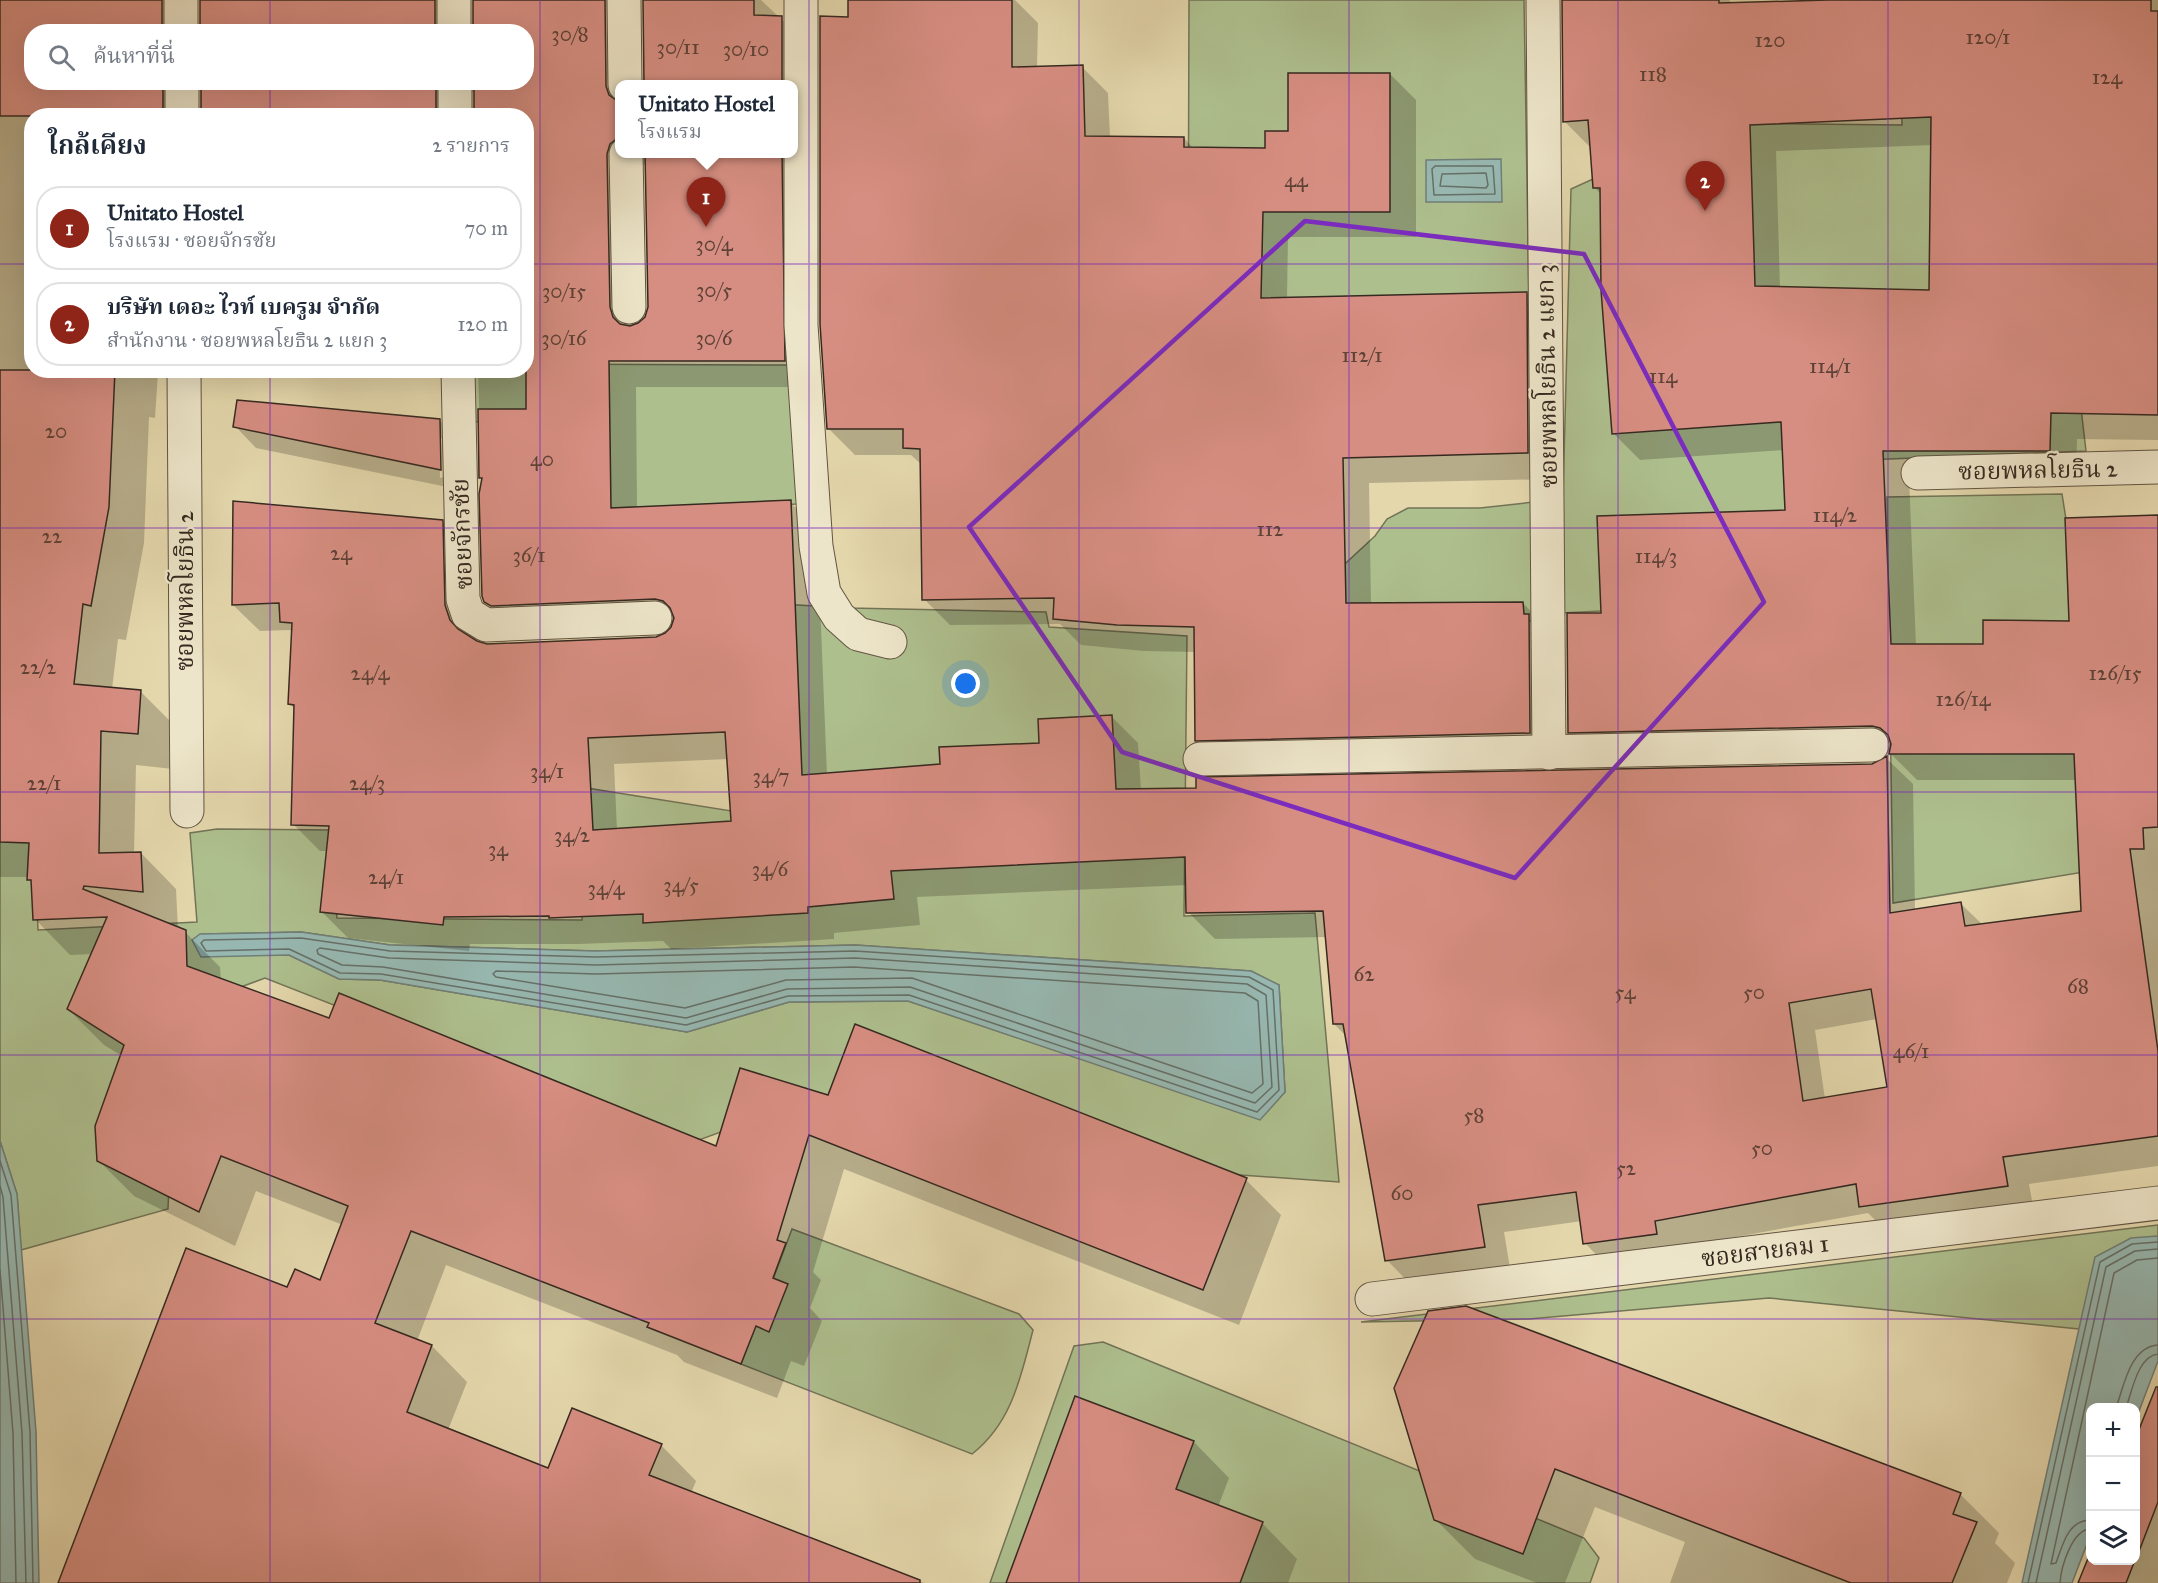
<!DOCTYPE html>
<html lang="th">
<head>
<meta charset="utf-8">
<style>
	body { margin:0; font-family:"IM FELL Great Primer","Noto Serif Thai",serif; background:#f6f6f7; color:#1f2937 }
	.controls { position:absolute; right:18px; bottom:18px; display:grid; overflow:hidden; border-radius:12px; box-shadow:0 6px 24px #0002 }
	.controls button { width:54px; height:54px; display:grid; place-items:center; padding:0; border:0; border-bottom:2px solid #e0e1e3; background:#fff; color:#1f2937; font:30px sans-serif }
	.you { position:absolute; left:966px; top:684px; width:21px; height:21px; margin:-15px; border:4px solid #fff; border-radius:50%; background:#1a73e8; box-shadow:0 0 0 9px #1a73e833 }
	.badge { display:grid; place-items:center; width:39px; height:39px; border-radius:50%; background:#8f2418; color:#fff; font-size:20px; font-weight:700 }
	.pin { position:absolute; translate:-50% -50px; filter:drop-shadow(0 2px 3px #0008) }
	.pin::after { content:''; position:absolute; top:32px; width:21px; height:18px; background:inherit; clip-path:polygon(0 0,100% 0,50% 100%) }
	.popup { position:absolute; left:615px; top:80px; width:183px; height:78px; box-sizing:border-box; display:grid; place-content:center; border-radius:12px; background:#fff; filter:drop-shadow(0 2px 4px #0005); font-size:20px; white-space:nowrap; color:#747a83 }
	.popup b { font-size:22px; color:#1f2937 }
	.popup::after { content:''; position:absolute; left:50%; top:100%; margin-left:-12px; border:12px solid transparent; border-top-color:#fff }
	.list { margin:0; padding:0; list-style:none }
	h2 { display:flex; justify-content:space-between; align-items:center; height:78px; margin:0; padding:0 24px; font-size:26px }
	h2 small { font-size:20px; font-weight:400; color:#747a83 }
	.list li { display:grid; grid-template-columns:39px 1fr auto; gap:18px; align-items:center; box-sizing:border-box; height:84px; margin:0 12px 12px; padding:0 12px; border:2px solid #e0e1e3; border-radius:24px }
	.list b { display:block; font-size:22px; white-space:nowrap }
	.list p { margin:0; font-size:20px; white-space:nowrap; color:#747a83 }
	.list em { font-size:20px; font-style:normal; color:#747a83 }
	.icon { flex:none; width:33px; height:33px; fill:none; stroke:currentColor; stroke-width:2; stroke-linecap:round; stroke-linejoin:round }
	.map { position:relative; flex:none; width:2158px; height:1583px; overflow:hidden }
	.search { position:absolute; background:#fff; box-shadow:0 6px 24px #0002; left:24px; top:24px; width:510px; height:66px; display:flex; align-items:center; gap:15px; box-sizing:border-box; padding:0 21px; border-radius:24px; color:#747a83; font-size:22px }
	.panel { position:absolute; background:#fff; box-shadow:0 6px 24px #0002; left:24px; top:108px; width:510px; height:270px; border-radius:24px }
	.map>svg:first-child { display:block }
</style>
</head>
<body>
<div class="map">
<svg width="2158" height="1583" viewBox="0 0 2158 1583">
	<rect width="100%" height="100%" fill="#e4d7ac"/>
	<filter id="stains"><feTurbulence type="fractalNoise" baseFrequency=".00333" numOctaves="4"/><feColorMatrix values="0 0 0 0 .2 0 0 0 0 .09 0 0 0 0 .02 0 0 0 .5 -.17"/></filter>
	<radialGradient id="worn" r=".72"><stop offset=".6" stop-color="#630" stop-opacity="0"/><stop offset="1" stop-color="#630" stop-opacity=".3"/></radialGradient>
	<!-- green -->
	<g fill="#aebf8e" stroke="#727457" stroke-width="1.5" fill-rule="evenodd">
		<path d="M 1189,0 L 1524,0 L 1529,305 L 1188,320 Z"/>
		<path d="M 1899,0 L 2048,127 L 2086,451 L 1841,461 L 1832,600 L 1560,613 L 1571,189 L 1716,123 L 1902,125 Z"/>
		<path d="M 527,364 L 790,365 L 798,504 L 604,508 L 602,414 L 474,422 L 473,371 L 526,370 Z"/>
		<path d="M 2062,494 L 2121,866 L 1893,903 L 1887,497 Z"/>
		<path d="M 1534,502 L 1537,621 L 1339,624 L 1334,574 L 1375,536 L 1387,519 L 1408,508 L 1480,508 Z"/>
		<path d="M 763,603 L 849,608 L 1046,612 L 1049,627 L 1187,636 L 1184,916 L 1315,913 L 1339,1182 L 1074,1163 L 792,1106 L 688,1144 L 265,978 L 176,1011 L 168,1209 L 21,1250 L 17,1194 L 0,1141 L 0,835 L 34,834 L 38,930 L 197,922 L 190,833 L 217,829 L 329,830 L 337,918 L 582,920 L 580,787 L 750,814 ZM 301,932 L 390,945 L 596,951 L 855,945 L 1251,971 L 1279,985 L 1285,1092 L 1260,1119 L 908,1001 L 789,1002 L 687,1032 L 380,980 L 339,979 L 289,955 L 201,934 Z"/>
		<path d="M 2158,1225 L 2158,1313 L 2079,1329 L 1769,1298 L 1529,1319 L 1361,1322 Z"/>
		<path d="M 792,1229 L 1019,1314 L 1033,1330 C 1021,1376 1012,1423 972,1454 L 741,1364 Z"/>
		<path d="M 1103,1342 L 1584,1538 L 1599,1558 L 1590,1583 L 990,1583 L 1074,1346 Z"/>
	</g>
	<!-- water -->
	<g fill="#97b8b1" stroke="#707f77" stroke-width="1.5">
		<path d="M 1501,159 L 1502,202 L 1426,202 L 1426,160 Z"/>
		<path d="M 301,932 L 390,945 L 596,951 L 855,945 L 1251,971 L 1279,985 L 1285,1092 L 1260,1120 L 908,1001 L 789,1002 L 687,1032 L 380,980 L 339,979 L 289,955 L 201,957 L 192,940 L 200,934 Z"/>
		<path d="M 0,1141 L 17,1194 L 36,1432 L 39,1583 L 0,1583 Z"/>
		<path d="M 2158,1236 L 2158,1361 L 2136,1419 L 2136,1408 L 2090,1408 L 2090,1536 L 2072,1583 L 2022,1583 L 2095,1257 L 2131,1238 Z"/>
	</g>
	<!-- shadow -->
	<g fill="#0003" fill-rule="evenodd">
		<path d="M 0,0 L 189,0 L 191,32 L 32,32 L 32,82 L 189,82 L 187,116 L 32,116 L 32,370 L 158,372 L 155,418 L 149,417 L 144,543 L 126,640 L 118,639 L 112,689 L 141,692 L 176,727 L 173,769 L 136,765 L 134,853 L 141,853 L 176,889 L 178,929 L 185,932 L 220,967 L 221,980 L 330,1020 L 717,1148 L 829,1097 L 1246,1180 L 1281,1215 L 1239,1325 L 844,1169 L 813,1272 L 821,1280 L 810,1308 L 822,1321 L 804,1366 L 791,1361 L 777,1398 L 684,1362 L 677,1355 L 446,1265 L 417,1341 L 432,1346 L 467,1382 L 448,1430 L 549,1470 L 661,1445 L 696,1481 L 691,1493 L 924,1583 L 60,1583 L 288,1289 L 321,1282 L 343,1225 L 256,1191 L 235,1246 L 134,1196 L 98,1160 L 122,1056 L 104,1045 L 68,1009 L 93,954 L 70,955 L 35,919 L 33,884 L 29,877 L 0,877 Z"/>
		<path d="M 229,0 L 440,0 L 462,32 L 228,32 Z"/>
		<path d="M 473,0 L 621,0 L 619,154 L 793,154 L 793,85 L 645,85 L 644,0 L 761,0 L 808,44 L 811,387 L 636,387 L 637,508 L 790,502 L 817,529 L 827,775 L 942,765 L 1041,744 L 1112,717 L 1138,743 L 1141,790 L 1873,765 L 1886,758 L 1913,784 L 1915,911 L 1960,903 L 1983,925 L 2082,912 L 2077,780 L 1917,780 L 1890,753 L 1596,759 L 1569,732 L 1603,614 L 1787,511 L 1784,450 L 1640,460 L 1613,433 L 1601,194 L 1595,188 L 1591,148 L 1564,121 L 1562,0 L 1729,0 L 1733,4 L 1840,0 L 2158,0 L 2158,440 L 2077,439 L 2076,477 L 1909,477 L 1916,645 L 1984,646 L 2071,622 L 2158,517 L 2158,1166 L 2029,1184 L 2034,1212 L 1888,1233 L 1868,1213 L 1681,1247 L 1611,1270 L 1585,1243 L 1582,1221 L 1504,1232 L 1511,1274 L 1413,1287 L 1387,1260 L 1347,1037 L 1334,1024 L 1327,937 L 1215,939 L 1188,912 L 1187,885 L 917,897 L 920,925 L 834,933 L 834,939 L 671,949 L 663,941 L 578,944 L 470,944 L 469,951 L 348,938 L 321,911 L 328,851 L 320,851 L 293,824 L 296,710 L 289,703 L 293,633 L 290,630 L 260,631 L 233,605 L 442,521 L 469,548 L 471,633 L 474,641 L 487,645 L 656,638 L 666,635 L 674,626 L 519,632 L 485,601 L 478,370 L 526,370 L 526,116 L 475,116 L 474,91 L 465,99 L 463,116 L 225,116 L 226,82 L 526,82 L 526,32 ZM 1933,145 L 1930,292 L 1780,288 L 1776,151 ZM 646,164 L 649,307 L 647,316 L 636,325 L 633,182 L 643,165 ZM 728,759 L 732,823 L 617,830 L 614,764 ZM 1877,1019 L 1889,1088 L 1825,1099 L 1815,1030 Z"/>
		<path d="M 849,0 L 1015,0 L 1038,23 L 1037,68 L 1082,67 L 1108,93 L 1110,138 L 1184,138 L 1194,149 L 1267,149 L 1289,132 L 1390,74 L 1416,100 L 1416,237 L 1288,237 L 1287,299 L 1526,293 L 1552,319 L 1554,479 L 1369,483 L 1371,604 L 1523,603 L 1549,630 L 1556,759 L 1223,767 L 1197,741 L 1195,652 L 1144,651 L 1081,645 L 1060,624 L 950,625 L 924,599 L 922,465 L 911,455 L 855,455 L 828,428 Z"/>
		<path d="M 440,421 L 461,442 L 462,490 L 256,448 L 235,426 ZM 439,438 L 442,438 L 443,477 L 440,478 Z"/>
		<path d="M 2158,1385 L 2158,1583 L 2080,1583 L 2090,1560 L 2136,1560 L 2136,1442 Z"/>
		<path d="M 1396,1389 L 1960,1494 L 1999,1533 L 1995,1543 L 2015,1563 L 2007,1583 L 1670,1583 L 1685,1542 L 1595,1507 L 1565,1583 L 1537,1583 L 1475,1559 L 1436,1520 Z"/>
		<path d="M 1194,1442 L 1229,1478 L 1218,1507 L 1262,1523 L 1297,1559 L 1288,1583 L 1007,1583 Z"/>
	</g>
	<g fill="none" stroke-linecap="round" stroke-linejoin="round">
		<!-- shore -->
		<g stroke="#667068" stroke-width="1.5">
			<path d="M 1435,166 L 1493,166 L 1495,194 L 1434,195 L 1432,169 Z"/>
			<path d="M 1486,173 L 1488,185 L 1486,188 L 1440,186 L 1442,174 Z"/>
			<path d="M 301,938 L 390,951 L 596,957 L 855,951 L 1249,977 L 1273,990 L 1279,1090 L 1257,1112 L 909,995 L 788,996 L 686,1025 L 381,974 L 340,973 L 289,949 L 206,951 L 201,943 L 204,940 Z"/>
			<path d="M 320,948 L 389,958 L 596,965 L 855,958 L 1247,984 L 1266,995 L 1272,1087 L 1255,1103 L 910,987 L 787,989 L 686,1018 L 383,967 L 342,965 L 318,954 L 317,950 Z"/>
			<path d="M 854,967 L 1245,993 L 1258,1001 L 1263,1084 L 1252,1093 L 912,978 L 786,980 L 685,1008 L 496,977 L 493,974 L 496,971 L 596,974 Z"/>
			<path d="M 0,1161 L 11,1195 L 30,1432 L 33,1583"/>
			<path d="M 0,1186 L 3,1197 L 22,1433 L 26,1583"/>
			<path d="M 0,1270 L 13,1433 L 16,1583"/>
			<path d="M 2116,1408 C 2124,1386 2130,1347 2158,1345"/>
			<path d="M 2126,1408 C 2132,1391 2138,1356 2158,1354"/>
			<path d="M 2090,1520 C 2067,1521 2063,1545 2056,1563 L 2051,1564 L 2114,1273 L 2137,1260 L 2158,1258"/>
			<path d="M 2028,1583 L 2100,1262 L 2132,1244 L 2158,1242"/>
			<path d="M 2036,1583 L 2106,1267 L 2135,1251 L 2158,1249"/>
			<path d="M 2060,1583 C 2061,1567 2072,1530 2090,1529"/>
		</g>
	</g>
	<!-- building -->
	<g fill="#d78e82" stroke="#362920" stroke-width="1.5" fill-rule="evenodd">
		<path d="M 0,0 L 162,0 L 162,32 L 32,32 L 32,82 L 163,82 L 163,116 L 0,116 Z"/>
		<rect x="200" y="0" width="235" height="32"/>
		<path d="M 473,0 L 605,0 L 606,86 L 609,95 L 619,102 L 619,137 L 610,144 L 607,154 L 610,307 L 613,317 L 620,324 L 630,326 L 638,323 L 645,317 L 648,307 L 645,153 L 782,153 L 785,361 L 609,361 L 611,508 L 791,500 L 802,775 L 940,764 L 939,747 L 1039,743 L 1038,719 L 1112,715 L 1116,789 L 1196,788 L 1196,777 L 1872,764 L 1887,756 L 1890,913 L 1961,902 L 1965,926 L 2081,911 L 2074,754 L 1889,754 L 1891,744 L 1888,735 L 1880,728 L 1872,726 L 1568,733 L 1567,613 L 1601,613 L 1597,516 L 1785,510 L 1781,422 L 1612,434 L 1601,290 L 1600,188 L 1593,188 L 1588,120 L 1563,122 L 1562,0 L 1719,0 L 1719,3 L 1828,0 L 2151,0 L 2151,11 L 2158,11 L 2158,415 L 2051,413 L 2050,451 L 1883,451 L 1891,644 L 1983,644 L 1983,620 L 2069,621 L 2065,518 L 2158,515 L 2158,827 L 2143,828 L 2144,849 L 2130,849 L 2158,1051 L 2158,1136 L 2003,1157 L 2008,1186 L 1859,1207 L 1856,1184 L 1655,1221 L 1657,1234 L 1583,1244 L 1576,1192 L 1478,1205 L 1485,1247 L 1385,1261 L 1343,1024 L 1333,1024 L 1323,911 L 1186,913 L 1185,857 L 891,871 L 894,899 L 808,907 L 808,913 L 643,923 L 643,914 L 549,918 L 549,916 L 444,917 L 443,925 L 320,912 L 329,826 L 291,825 L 294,705 L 288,704 L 292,623 L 280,622 L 279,603 L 232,605 L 233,501 L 443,520 L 445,605 L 450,620 L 458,629 L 477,641 L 487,644 L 656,637 L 665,633 L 671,627 L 674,618 L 670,608 L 663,601 L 655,599 L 491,606 L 484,602 L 482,596 L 479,494 L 482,478 L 479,478 L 478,409 L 526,409 L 526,116 L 474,116 L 474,82 L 526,82 L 526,32 L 473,32 ZM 1931,117 L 1929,290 L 1755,286 L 1750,125 ZM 725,732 L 731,821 L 593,830 L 588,738 ZM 1871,989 L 1887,1087 L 1803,1101 L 1789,1003 Z"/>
		<path d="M 643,0 L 754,0 L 754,15 L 782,16 L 782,84 L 644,84 Z"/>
		<path d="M 848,0 L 1012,0 L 1012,67 L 1083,65 L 1085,136 L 1184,137 L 1184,147 L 1265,148 L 1265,131 L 1288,131 L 1288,73 L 1390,73 L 1390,212 L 1263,212 L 1261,298 L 1527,292 L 1528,453 L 1343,458 L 1346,603 L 1523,602 L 1524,614 L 1529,614 L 1530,733 L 1195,741 L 1194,627 L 1117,625 L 1053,619 L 1054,598 L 922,600 L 920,449 L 903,448 L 903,429 L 827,429 L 820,324 L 820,16 L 848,17 Z"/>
		<rect x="201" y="82" width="235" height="34"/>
		<path d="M 0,370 L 115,370 L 109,507 L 91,606 L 83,604 L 74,684 L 141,690 L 138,734 L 101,731 L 99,853 L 141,852 L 143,892 L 84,886 L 83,889 L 186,930 L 187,966 L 329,1018 L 339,993 L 716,1146 L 740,1068 L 828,1095 L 855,1024 L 1247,1178 L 1203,1290 L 809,1135 L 777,1240 L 786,1243 L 773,1278 L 788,1284 L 769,1332 L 756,1326 L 741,1364 L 647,1327 L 649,1323 L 411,1231 L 375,1323 L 432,1345 L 407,1412 L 548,1468 L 572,1408 L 662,1444 L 649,1475 L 920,1580 L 920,1583 L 58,1583 L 186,1248 L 287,1287 L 295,1269 L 320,1280 L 348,1206 L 221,1156 L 199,1212 L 97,1161 L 95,1126 L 124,1045 L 67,1009 L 107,917 L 33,920 L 31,880 L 27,880 L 29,843 L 0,842 Z"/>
		<path d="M 237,400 L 440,419 L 441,470 L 233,427 Z"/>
		<path d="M 1466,1306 L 1961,1493 L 1953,1514 L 1977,1522 L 1952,1583 L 1851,1583 L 1555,1469 L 1523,1554 L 1434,1520 L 1394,1388 L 1428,1311 Z"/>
		<path d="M 2156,1387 L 2158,1387 L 2158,1502 L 2136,1559 L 2136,1437 Z"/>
		<path d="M 1075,1396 L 1194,1441 L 1176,1489 L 1263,1522 L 1240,1583 L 1006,1583 Z"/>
		<path d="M 2091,1551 L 2091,1560 L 2135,1560 L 2126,1583 L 2078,1583 Z"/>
	</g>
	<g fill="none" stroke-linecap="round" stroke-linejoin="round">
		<!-- street casing -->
		<g stroke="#625443" stroke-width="35">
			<g id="street">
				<path d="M 181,0 L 181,32"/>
				<path d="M 454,0 L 454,32"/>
				<path d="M 624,0 L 625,85"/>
				<path d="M 801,0 L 801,325 L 816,546 L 824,593 L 839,617 L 858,634 L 890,642"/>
				<path d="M 1543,0 L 1549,753"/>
				<path d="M 182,82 L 182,116"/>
				<path d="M 455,82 L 455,116"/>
				<path d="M 626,154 L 629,307"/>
				<path d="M 184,370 L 187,811"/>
				<path d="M 458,370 L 463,599 L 468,614 L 486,625 L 655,618"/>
				<path d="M 1918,473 L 2158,467"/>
				<path d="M 1200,759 L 1872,745"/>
				<path d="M 1372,1299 L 2158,1203"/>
			</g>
		</g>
		<!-- street -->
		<use href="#street" stroke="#ede5c9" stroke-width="33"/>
	</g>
	<!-- marked area -->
	<path fill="none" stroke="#7b2cbf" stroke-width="4.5" stroke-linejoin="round" d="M 1305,221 L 1584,254 L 1764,602 L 1515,878 L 1122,752 L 969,527 Z"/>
	<!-- grid -->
	<path fill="none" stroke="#7b2cbf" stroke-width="1.5" stroke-opacity="0.55" d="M 270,0 L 270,32M 540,0 L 540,1583M 809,0 L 809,1583M 1079,0 L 1079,1583M 1349,0 L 1349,1583M 1618,0 L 1618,1583M 1888,0 L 1888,1583M 270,82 L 270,116M 0,264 L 32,264M 526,264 L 2158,264M 270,370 L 270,1583M 0,528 L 2158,528M 0,792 L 2158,792M 0,1055 L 2158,1055M 0,1319 L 2158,1319"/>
	<g text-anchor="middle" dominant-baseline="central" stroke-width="5" stroke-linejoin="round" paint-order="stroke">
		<!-- number labels -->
		<g font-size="21" fill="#5e4238">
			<text x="570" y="34">30/8</text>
			<text x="1988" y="37">120/1</text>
			<text x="1770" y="40">120</text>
			<text x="678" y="47">30/11</text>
			<text x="746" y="49">30/10</text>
			<text x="1653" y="74">118</text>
			<text x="2107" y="77">124</text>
			<text x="1296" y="180">44</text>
			<text x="714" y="244">30/4</text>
			<text x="714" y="290">30/5</text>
			<text x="564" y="291">30/15</text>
			<text x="564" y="338">30/16</text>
			<text x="714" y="338">30/6</text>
			<text x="1362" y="355">112/1</text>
			<text x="1830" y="366">114/1</text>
			<text x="1663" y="376">114</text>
			<text x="56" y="431">20</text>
			<text x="542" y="459">40</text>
			<text x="1835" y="515">114/2</text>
			<text x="1270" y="529">112</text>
			<text x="52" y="536">22</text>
			<text x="341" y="553">24</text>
			<text x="529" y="555">36/1</text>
			<text x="1656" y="556">114/3</text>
			<text x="38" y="667">22/2</text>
			<text x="370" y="673">24/4</text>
			<text x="2115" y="673">126/15</text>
			<text x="1963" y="699">126/14</text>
			<text x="547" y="771">34/1</text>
			<text x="771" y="776">34/7</text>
			<text x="44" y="783">22/1</text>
			<text x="367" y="783">24/3</text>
			<text x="572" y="835">34/2</text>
			<text x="498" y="849">34</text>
			<text x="770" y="869">34/6</text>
			<text x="386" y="877">24/1</text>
			<text x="681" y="885">34/5</text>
			<text x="606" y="888">34/4</text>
			<text x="1364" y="974">62</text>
			<text x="2078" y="986">68</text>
			<text x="1625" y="992">54</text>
			<text x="1754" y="992">50</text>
			<text x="1911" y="1051">46/1</text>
			<text x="1474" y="1115">58</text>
			<text x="1762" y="1148">50</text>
			<text x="1626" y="1168">52</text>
			<text x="1402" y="1193">60</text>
		</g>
		<!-- street labels -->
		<g font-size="24" fill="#362920" stroke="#ede5c9">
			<text transform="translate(1547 376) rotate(-91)">ซอยพหลโยธิน 2 แยก 3</text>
			<text transform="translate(2038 470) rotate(-1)">ซอยพหลโยธิน 2</text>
			<text transform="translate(462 534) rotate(-92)">ซอยจักรชัย</text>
			<text transform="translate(185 591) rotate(-90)">ซอยพหลโยธิน 2</text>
			<text transform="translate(1765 1251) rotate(-7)">ซอยสายลม 1</text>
		</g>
	</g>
	<rect width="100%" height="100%" filter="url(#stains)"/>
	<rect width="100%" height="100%" fill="url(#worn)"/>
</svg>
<div class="controls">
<button>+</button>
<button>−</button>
<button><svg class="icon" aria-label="layers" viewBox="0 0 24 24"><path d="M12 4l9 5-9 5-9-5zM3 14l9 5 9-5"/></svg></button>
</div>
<div class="you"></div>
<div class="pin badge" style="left:706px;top:227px">1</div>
<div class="popup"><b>Unitato Hostel</b>โรงแรม</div>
<div class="pin badge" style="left:1705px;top:211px">2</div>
<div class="search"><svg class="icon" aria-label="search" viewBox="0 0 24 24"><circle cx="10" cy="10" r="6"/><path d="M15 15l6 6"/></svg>ค้นหาที่นี่</div>
<section class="panel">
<h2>ใกล้เคียง<small>2 รายการ</small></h2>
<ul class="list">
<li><span class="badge">1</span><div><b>Unitato Hostel</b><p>โรงแรม · ซอยจักรชัย</p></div><em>70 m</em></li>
<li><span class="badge">2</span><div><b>บริษัท เดอะ ไวท์ เบครูม จำกัด</b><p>สำนักงาน · ซอยพหลโยธิน 2 แยก 3</p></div><em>120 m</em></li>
</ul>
</section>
</div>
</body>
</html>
